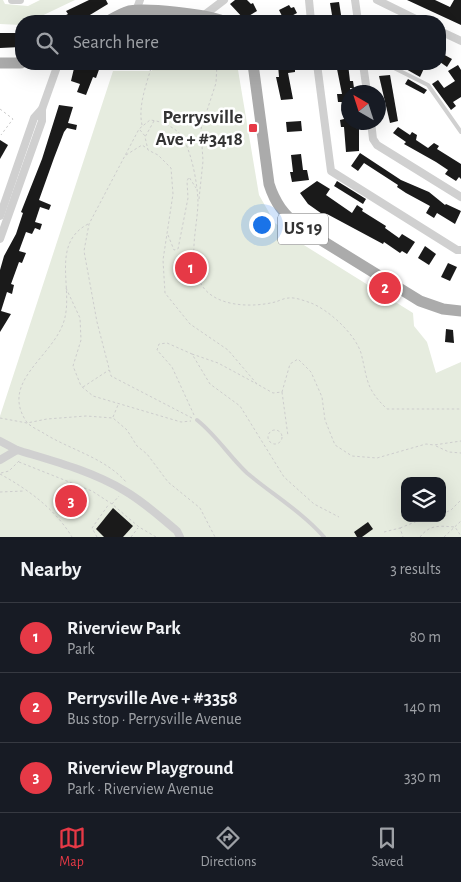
<!DOCTYPE html>
<html lang="en">
<head>
<meta charset="utf-8">
<style>
	body { margin:0; font-family:"Alegreya Sans",sans-serif; background:#20242c; color:#f1f3f6 }
	.controls { position:absolute; right:15px; bottom:15px; display:grid; overflow:hidden; border-radius:10px; box-shadow:0 5px 20px #0002 }
	.controls button { width:45px; height:45px; display:grid; place-items:center; padding:0; border:0; border-bottom:1px solid #363941; background:#171b24; color:#f1f3f6; font:25px sans-serif }
	.compass { position:absolute; left:341px; top:85px; width:45px; height:45px; border-radius:50%; background:#171b24; box-shadow:0 5px 20px #0002; rotate:321deg }
	.you { position:absolute; left:261px; top:224px; width:18px; height:18px; margin:-12px; border:4px solid #fff; border-radius:50%; background:#1a73e8; box-shadow:0 0 0 8px #1a73e833 }
	.badge { display:grid; place-items:center; width:32px; height:32px; border-radius:50%; background:#e63946; color:#fff; font-size:16px; font-weight:700 }
	.pin { position:absolute; translate:-50% -50%; border:2px solid #fff; box-shadow:0 1px 5px #0006 }
	.list { margin:0; padding:0; list-style:none }
	h2 { display:flex; justify-content:space-between; align-items:center; height:65px; margin:0; padding:0 20px; font-size:21px }
	h2 small { font-size:16px; font-weight:400; color:#9ea1a6 }
	.list li { display:grid; grid-template-columns:32px 1fr auto; gap:15px; align-items:center; box-sizing:border-box; height:70px; padding:0 20px; border-top:1px solid #363941 }
	.list b { display:block; font-size:19px; white-space:nowrap }
	.list p { margin:0; font-size:16px; white-space:nowrap; color:#9ea1a6 }
	.list em { font-size:16px; font-style:normal; color:#9ea1a6 }
	.icon { flex:none; width:28px; height:28px; fill:none; stroke:currentColor; stroke-width:2; stroke-linecap:round; stroke-linejoin:round }
	.map { position:relative; flex:none; width:461px; height:537px; overflow:hidden }
	.search { position:absolute; background:#171b24; box-shadow:0 5px 20px #0002; left:15px; right:15px; top:15px; height:55px; display:flex; align-items:center; gap:12px; box-sizing:border-box; padding:0 18px; border-radius:20px; color:#9ea1a6; font-size:19px }
	.sheet { height:275px; background:#171b24 }
	nav { display:flex; justify-content:space-around; align-items:center; box-sizing:border-box; height:70px; border-top:1px solid #363941; background:#171b24; font-size:14px; color:#9ea1a6 }
	nav a { display:grid; justify-items:center; gap:2px }
	nav .on { color:#e63946 }
	.map>svg:first-child { display:block }
</style>
</head>
<body>
<div class="map">
<svg width="461" height="537" viewBox="0 0 461 537">
	<rect width="100%" height="100%" fill="#fff"/>
	<!-- green -->
	<g fill="#e6ecdf" fill-rule="evenodd">
		<path d="M 0,0 L 3,0 L 5,4 L 28,6 L 40,0 L 75,0 L 31,21 L 21,21 L 21,25 L 0,24 Z"/>
		<path d="M 161,64 L 237,64 L 259,195 L 275,223 L 299,242 L 413,313 L 414,326 L 427,342 L 436,373 L 461,362 L 461,537 L 0,537 L 0,416 L 113,71 L 151,71 ZM 405,481 L 442,481 L 442,518 L 405,518 Z"/>
	</g>
	<!-- building -->
	<g fill="#1a1a1a">
		<path d="M 89,0 L 106,0 L 108,4 L 80,21 L 55,21 L 68,14 L 66,11 Z"/>
		<path d="M 235,0 L 247,0 L 251,4 L 253,3 L 257,11 L 244,19 L 230,4 Z"/>
		<path d="M 407,0 L 435,0 L 450,7 L 454,0 L 461,0 L 461,25 Z"/>
		<path d="M 339,2 L 342,21 L 333,21 L 330,3 Z"/>
		<path d="M 289,5 L 291,8 L 294,7 L 297,13 L 284,20 L 279,10 Z"/>
		<path d="M 0,33 L 21,33 L 21,47 L 0,48 Z"/>
		<path d="M 441,53 L 452,59 L 447,67 L 440,62 Z"/>
		<path d="M 75,64 L 80,66 L 81,64 L 101,64 L 96,78 L 93,77 L 86,95 L 77,92 L 80,84 L 71,81 Z"/>
		<path d="M 288,64 L 295,66 L 295,72 L 288,73 L 293,99 L 281,100 L 276,77 L 279,77 L 278,65 Z"/>
		<path d="M 336,64 L 348,64 L 350,81 L 353,81 L 354,88 L 350,88 L 351,92 L 348,92 L 348,115 L 345,115 L 343,102 L 338,102 L 337,94 L 342,94 Z"/>
		<path d="M 397,64 L 426,64 L 420,77 Z"/>
		<path d="M 458,65 L 461,70 L 461,97 L 453,102 L 456,106 L 451,110 L 432,84 L 438,80 L 444,88 L 455,81 L 448,71 Z"/>
		<path d="M 390,75 L 398,121 L 390,123 L 379,76 Z"/>
		<path d="M 408,79 L 427,90 L 424,94 L 405,84 Z"/>
		<path d="M 59,105 L 73,107 L 68,123 L 77,125 L 76,130 L 67,128 L 64,132 L 54,158 L 39,200 L 51,205 L 49,210 L 40,207 L 35,222 L 42,224 L 40,230 L 35,228 L 32,234 L 26,232 L 19,251 L 26,253 L 22,263 L 19,262 L 11,284 L 14,285 L 12,294 L 7,292 L 1,311 L 11,314 L 0,332 L 0,270 L 4,256 L 16,234 L 23,213 L 21,212 L 42,159 Z"/>
		<path d="M 348,118 L 348,122 L 356,122 L 357,129 L 359,129 L 359,151 L 346,152 L 344,127 L 341,127 L 340,120 Z"/>
		<path d="M 301,121 L 302,131 L 287,132 L 286,122 Z"/>
		<path d="M 398,127 L 410,135 L 412,132 L 417,135 L 416,140 L 428,148 L 434,143 L 439,146 L 437,149 L 461,164 L 461,179 L 459,177 L 456,181 L 445,174 L 448,170 L 436,162 L 404,144 L 406,142 L 393,133 Z"/>
		<path d="M 0,140 L 8,145 L 0,159 Z"/>
		<path d="M 360,153 L 401,180 L 429,192 L 445,205 L 446,204 L 461,211 L 455,224 L 437,213 L 434,218 L 426,213 L 430,206 L 406,193 L 397,187 L 398,185 L 364,163 L 358,171 L 351,166 Z"/>
		<path d="M 301,154 L 303,170 L 307,170 L 309,180 L 292,182 L 290,172 L 293,172 L 291,155 Z"/>
		<path d="M 317,181 L 330,189 L 326,195 L 352,213 L 357,205 L 363,209 L 362,211 L 386,226 L 385,228 L 399,238 L 402,234 L 415,242 L 407,254 L 402,251 L 400,253 L 384,242 L 383,244 L 327,214 L 325,216 L 308,204 L 300,193 Z"/>
		<path d="M 337,181 L 366,199 L 363,204 L 334,186 Z"/>
		<path d="M 425,246 L 436,254 L 429,265 L 418,258 Z"/>
		<path d="M 448,263 L 457,267 L 450,281 L 441,277 Z"/>
		<path d="M 446,329 L 453,330 L 454,343 L 445,342 Z"/>
		<path d="M 113,508 L 133,526 L 123,537 L 104,537 L 96,529 Z"/>
		<path d="M 368,522 L 373,529 L 362,537 L 357,537 L 354,532 Z"/>
	</g>
	<g fill="none" stroke-linecap="round" stroke-linejoin="round">
		<!-- path -->
		<g stroke="#cdcdcd" stroke-width="1" stroke-dasharray="2.5 2.5" stroke-linecap="butt">
			<path d="M 0,109 L 13,119 L 1,135"/>
			<path d="M 154,121 L 145,137 L 148,150 L 158,155 L 171,168 L 173,194 L 163,260 L 165,293 L 190,324 L 228,350 L 257,384 L 273,393 L 282,392 L 290,364 L 298,359 L 311,372 L 322,397 L 325,420 L 335,445 L 352,456 L 377,458 L 426,444 L 434,445 L 461,441"/>
			<path d="M 142,125 C 138,106 146,86 151,68 L 162,64"/>
			<path d="M 140,130 L 145,136"/>
			<path d="M 126,155 L 142,145 L 148,149"/>
			<path d="M 199,199 L 203,161 L 201,129 L 216,83 L 217,64"/>
			<path d="M 88,224 C 50,244 74,289 64,321 C 53,357 0,381 26,421 C 30,427 39,430 45,434 C 71,450 105,458 126,482"/>
			<path d="M 168,235 L 174,250 L 178,249 L 188,198 L 187,181 L 189,177 L 196,188"/>
			<path d="M 66,288 L 80,318 L 81,340 L 73,366 L 81,386 L 93,396 L 181,422 L 191,421"/>
			<path d="M 192,354 L 218,363 L 257,384"/>
			<path d="M 83,387 L 109,370"/>
			<path d="M 282,392 L 288,436"/>
			<path d="M 194,415 L 172,367 L 157,350 L 159,344 L 167,343 L 192,354 L 210,384 L 240,406 L 284,477 L 314,504 L 339,517"/>
			<path d="M 113,417 L 118,405"/>
			<path d="M 0,418 L 27,423 L 47,419 L 86,416 L 113,418 L 127,430 L 137,446 L 147,454 L 168,482 L 200,508 L 215,537"/>
			<path d="M 192,418 L 111,376 L 97,322 L 84,251 L 89,224 L 139,129 L 150,120 C 160,121 170,125 178,132 C 191,144 198,186 198,203 C 197,230 188,256 200,282 C 212,307 251,308 275,302 C 279,301 284,298 289,298 C 295,297 305,301 311,303 C 329,310 355,334 361,353 C 368,380 365,388 387,409 L 461,409"/>
			<circle cx="275" cy="437" r="7"/>
			<path d="M 436,446 L 449,452 L 461,453"/>
			<path d="M 19,462 L 92,491 L 112,504 L 139,527 L 156,537"/>
			<path d="M 1,473 L 9,471 L 21,459"/>
			<path d="M 0,474 C 29,490 55,509 72,537"/>
			<path d="M 0,492 L 24,491"/>
			<path d="M 112,504 L 119,496"/>
			<path d="M 442,514 L 451,510 L 461,500"/>
			<path d="M 400,528 L 425,518"/>
			<path d="M 384,532 L 400,528 L 403,537"/>
			<path d="M 97,537 L 92,528 L 109,504"/>
			<path d="M 131,537 L 138,528"/>
			<path d="M 420,537 C 430,524 440,526 455,527 L 461,536"/>
			<path d="M 444,537 L 461,521"/>
		</g>
		<!-- lane -->
		<g stroke="#d0d0d0" stroke-width="4">
			<path d="M 386,64 L 428,85 L 461,132"/>
			<path d="M 197,420 C 216,435 229,456 247,473 C 272,494 302,512 324,537"/>
		</g>
		<!-- street -->
		<g stroke="#d0d0d0" stroke-width="8">
			<path d="M 12,0 L 20,0"/>
			<path d="M 309,0 L 311,21"/>
			<path d="M 355,0 L 358,21"/>
			<path d="M 377,0 L 420,21"/>
			<path d="M 136,11 L 140,0"/>
			<path d="M 203,16 L 224,0"/>
			<path d="M 440,31 L 461,41"/>
			<path d="M 317,64 L 331,171 L 457,250 L 461,250"/>
			<path d="M 363,64 L 367,92"/>
			<path d="M 371,122 L 373,139 L 377,145 L 461,197"/>
			<path d="M 0,216 L 34,118 L 42,109"/>
			<path d="M 0,239 L 42,121 L 42,109 L 58,64"/>
			<path d="M 0,441 L 17,450"/>
			<path d="M 0,460 L 17,450 C 53,461 92,471 125,491 C 144,502 160,517 177,531 L 180,537"/>
		</g>
		<!-- primary -->
		<g stroke="#ababab" stroke-width="11">
			<path d="M 108,21 C 115,17 122,13 129,11 C 148,8 205,14 223,21"/>
			<path d="M 0,63 L 21,63"/>
			<path d="M 253,64 L 269,184 C 275,203 284,215 300,227 L 420,301 L 443,309 L 461,311"/>
		</g>
	</g>
	<!-- markers -->
	<rect fill="#e63946" stroke="#fff" stroke-width="2" x="248" y="123" width="10" height="10" rx="2.5"/>
	<g text-anchor="middle" dominant-baseline="central" stroke-width="5" stroke-linejoin="round" paint-order="stroke">
		<!-- shield labels -->
		<rect fill="#fff" stroke="#707070" stroke-width="1" x="278" y="213.5" width="50" height="31" rx="4"/>
		<g font-size="18" font-weight="bold" fill="#333">
			<text x="303" y="229">US 19</text>
		</g>
		<!-- poi labels -->
		<g font-size="19" font-weight="bold" fill="#333" stroke="#fff" text-anchor="end">
			<text x="243" y="117">Perrysville<tspan x="243" dy="22">Ave + #3418</tspan></text>
		</g>
	</g>
</svg>
<div class="controls">
<button><svg class="icon" aria-label="layers" viewBox="0 0 24 24"><path d="M12 4l9 5-9 5-9-5zM3 14l9 5 9-5"/></svg></button>
</div>
<svg class="compass" viewBox="-18 -18 36 36"><path d="M0-13l5 13h-10z" fill="#e53935"/><path d="M0 13l5-13h-10z" fill="#9ea1a6"/></svg>
<div class="you"></div>
<div class="pin badge" style="left:191px;top:268px">1</div>
<div class="pin badge" style="left:385px;top:288px">2</div>
<div class="pin badge" style="left:71px;top:501px">3</div>
<div class="search"><svg class="icon" aria-label="search" viewBox="0 0 24 24"><circle cx="10" cy="10" r="6"/><path d="M15 15l6 6"/></svg>Search here</div>
</div>
<section class="sheet">
<h2>Nearby<small>3 results</small></h2>
<ul class="list">
<li><span class="badge">1</span><div><b>Riverview Park</b><p>Park</p></div><em>80 m</em></li>
<li><span class="badge">2</span><div><b>Perrysville Ave + #3358</b><p>Bus stop · Perrysville Avenue</p></div><em>140 m</em></li>
<li><span class="badge">3</span><div><b>Riverview Playground</b><p>Park · Riverview Avenue</p></div><em>330 m</em></li>
</ul>
</section>
<nav>
<a class="on"><svg class="icon" aria-label="map" viewBox="0 0 24 24"><path d="M3 6l6-2 6 2 6-2v14l-6 2-6-2-6 2zM9 4v14M15 6v14"/></svg>Map</a>
<a><svg class="icon" aria-label="directions" viewBox="0 0 24 24"><path d="M12 3l9 9-9 9-9-9zM9 14v-3h6M13 9l2 2-2 2"/></svg>Directions</a>
<a><svg class="icon" aria-label="saved" viewBox="0 0 24 24"><path d="M7 4h10v16l-5-4-5 4z"/></svg>Saved</a>
</nav>
</body>
</html>
